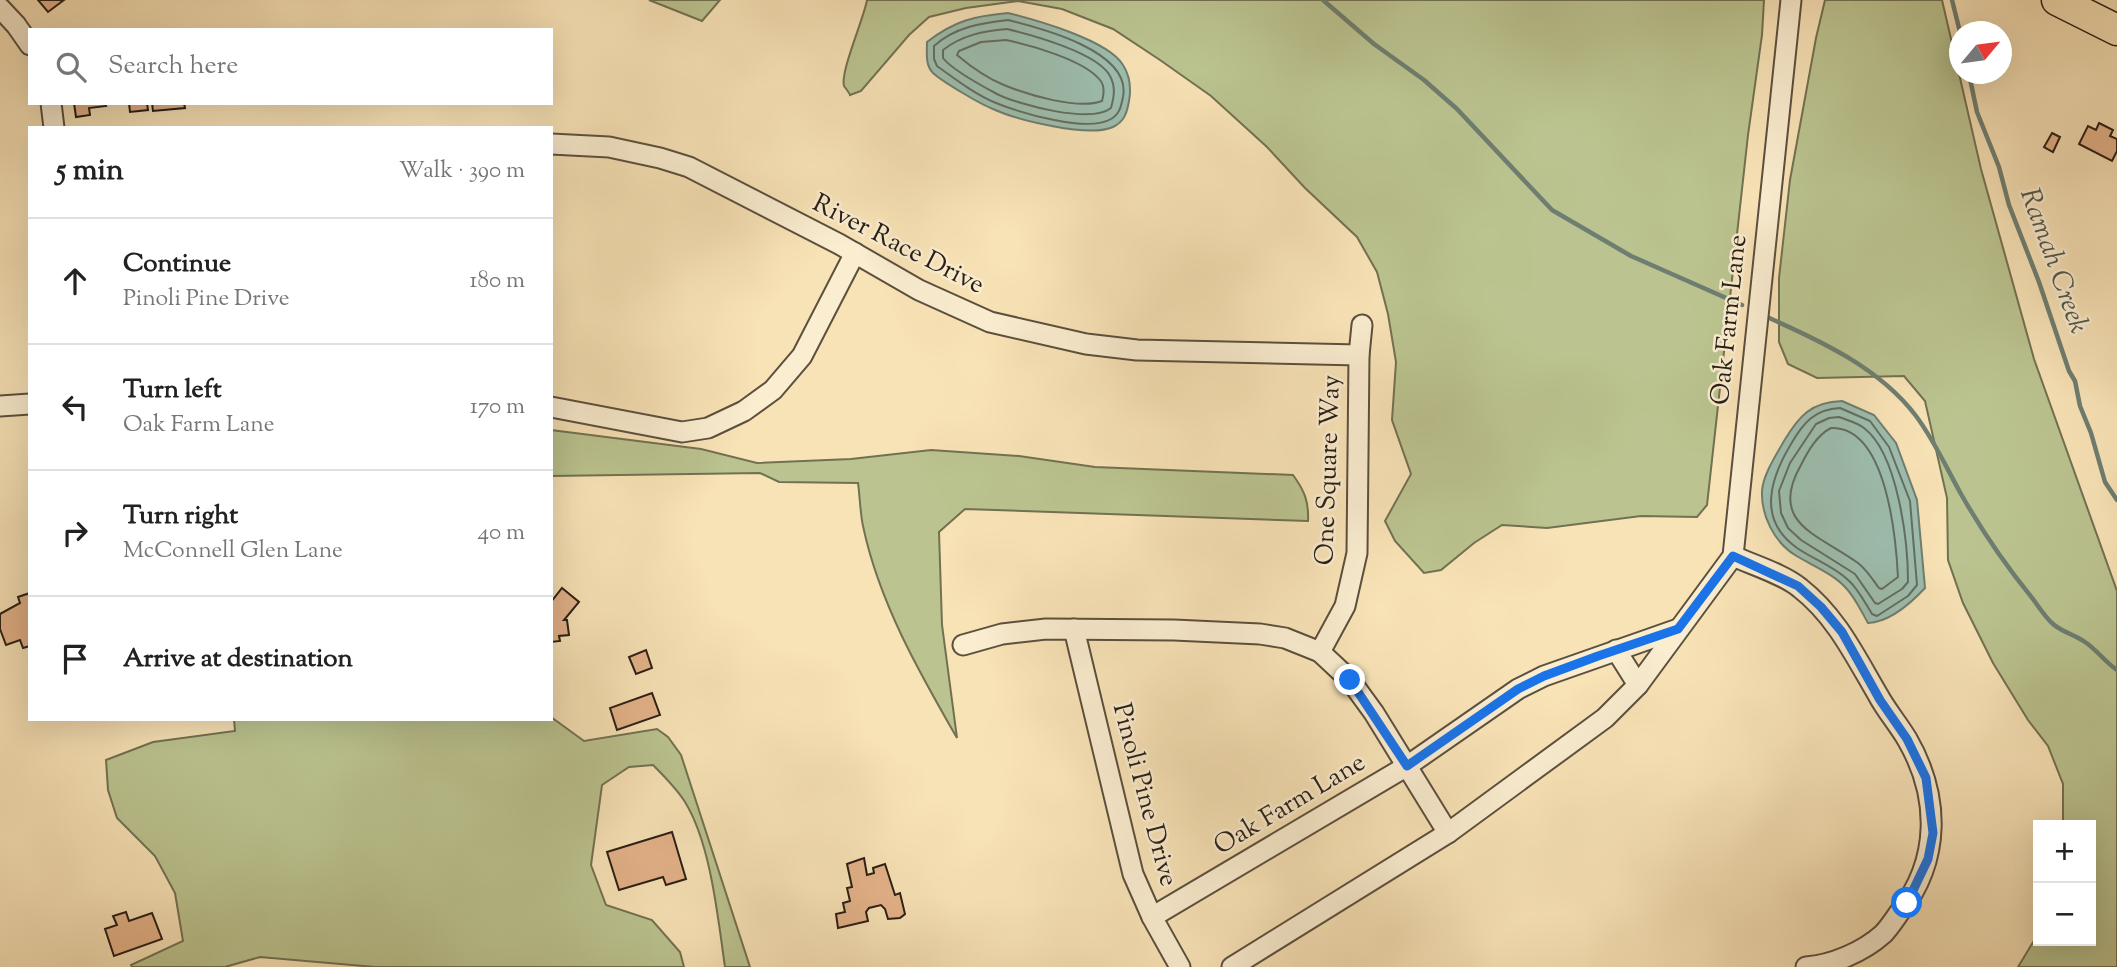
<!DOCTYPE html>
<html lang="en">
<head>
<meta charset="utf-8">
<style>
	body { margin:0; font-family:"Sorts Mill Goudy",serif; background:#f2f2f2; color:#222 }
	.controls { position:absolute; right:21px; bottom:21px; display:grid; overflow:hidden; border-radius:0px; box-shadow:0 7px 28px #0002 }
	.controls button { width:63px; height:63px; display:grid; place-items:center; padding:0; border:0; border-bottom:2px solid #e0e0e0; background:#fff; color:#222; font:35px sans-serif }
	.compass { position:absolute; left:1949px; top:21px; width:63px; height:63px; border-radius:50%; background:#fff; box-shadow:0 7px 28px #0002; rotate:61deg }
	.stop { position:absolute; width:21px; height:21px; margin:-16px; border:5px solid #1a73e8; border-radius:50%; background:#fff }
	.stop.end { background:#1a73e8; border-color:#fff; box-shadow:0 2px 7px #0008 }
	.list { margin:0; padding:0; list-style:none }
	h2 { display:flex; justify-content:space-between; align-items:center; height:91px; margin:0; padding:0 28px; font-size:30px }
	h2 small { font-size:23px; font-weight:400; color:#767676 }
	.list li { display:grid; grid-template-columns:46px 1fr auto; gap:21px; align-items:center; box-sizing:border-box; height:126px; padding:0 28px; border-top:2px solid #e0e0e0 }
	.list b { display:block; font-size:26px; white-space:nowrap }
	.list p { margin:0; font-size:23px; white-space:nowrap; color:#767676 }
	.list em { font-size:23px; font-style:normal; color:#767676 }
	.icon { flex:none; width:38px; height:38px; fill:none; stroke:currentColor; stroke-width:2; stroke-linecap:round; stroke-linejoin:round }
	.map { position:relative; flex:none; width:2117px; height:967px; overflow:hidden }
	.search { position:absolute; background:#fff; box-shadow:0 7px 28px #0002; left:28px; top:28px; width:525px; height:77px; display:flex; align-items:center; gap:18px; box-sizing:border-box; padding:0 24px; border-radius:0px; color:#767676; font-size:26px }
	.panel { position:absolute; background:#fff; box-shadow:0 7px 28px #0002; left:28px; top:126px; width:525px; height:595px; border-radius:0px }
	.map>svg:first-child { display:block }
</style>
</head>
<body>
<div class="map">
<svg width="2117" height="967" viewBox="0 0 2117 967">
	<rect width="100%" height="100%" fill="#f8e3b7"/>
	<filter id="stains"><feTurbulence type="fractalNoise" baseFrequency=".00286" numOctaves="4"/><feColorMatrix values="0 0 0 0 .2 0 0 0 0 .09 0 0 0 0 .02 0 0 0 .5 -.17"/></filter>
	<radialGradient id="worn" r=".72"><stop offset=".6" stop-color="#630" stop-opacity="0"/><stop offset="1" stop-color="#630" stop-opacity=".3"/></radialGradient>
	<!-- green -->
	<g fill="#bbc490" stroke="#727152" stroke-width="2">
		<path d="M 649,0 L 720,0 L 702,21 Z"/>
		<path d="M 867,0 L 1764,0 L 1762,35 L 1748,135 L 1707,505 L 1697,517 L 1641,516 L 1547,528 L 1502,525 L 1474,543 L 1441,570 L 1424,573 L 1395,541 L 1385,521 L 1411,474 L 1392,420 L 1396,362 L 1388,314 L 1377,272 L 1357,237 L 1305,188 L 1267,147 L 1211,96 L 1160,60 L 1113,29 L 1062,9 L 1018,1 L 966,8 L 929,17 L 909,35 L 861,91 L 850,95 C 850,94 844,86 844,86 C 840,72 864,18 867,0 Z"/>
		<path d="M 1825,0 L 1942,0 L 1981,169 L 2034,359 L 2117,591 L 2117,967 L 2018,967 L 2038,934 L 2038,941 L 2091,941 L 2091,825 L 2063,825 L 2063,784 L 2048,746 L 2028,720 L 1993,663 L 1963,603 L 1948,560 L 1947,498 L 1925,401 L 1904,376 L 1817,378 L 1788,364 L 1779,342 L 1779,278 L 1790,180 L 1816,38 Z"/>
		<path d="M 551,430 L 701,449 L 757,463 L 851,459 L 931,450 L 1019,456 L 1095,467 L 1293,475 C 1304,490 1309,501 1308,521 L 965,509 L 939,532 L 942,625 L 957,738 C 919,672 879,602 863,526 C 860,512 860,497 858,483 L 779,482 L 760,473 L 551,476 Z"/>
		<path d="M 551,717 L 584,741 L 657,729 L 668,737 L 681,755 L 750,967 L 725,967 C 718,919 711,844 685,802 C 677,789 664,776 653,765 L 629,767 L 602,785 L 591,865 L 606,905 L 652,920 L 680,952 L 684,967 L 375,967 L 260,957 L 225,967 L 132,967 L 131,965 L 183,941 L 175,893 L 155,856 L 117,818 L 108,790 L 106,760 L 153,742 L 235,731 L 234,719 L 551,719 Z"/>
	</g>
	<!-- water -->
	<g fill="#9dbeaf" stroke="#6e7e71" stroke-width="2">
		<path d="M 1008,13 C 1036,20 1108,40 1123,65 C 1130,76 1131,90 1129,101 C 1127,113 1124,122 1113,127 C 1089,138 1017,120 993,109 C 980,104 943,82 933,73 C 925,65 927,53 927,42 C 954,21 974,16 1008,13 Z"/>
		<path d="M 1842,401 L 1874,415 L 1896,443 L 1917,500 L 1925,588 C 1911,603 1890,622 1868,623 C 1861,611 1855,597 1845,587 C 1832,573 1811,565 1795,555 C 1774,542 1761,515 1762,491 C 1763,475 1776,455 1784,441 C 1799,416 1811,402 1842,401 Z"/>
	</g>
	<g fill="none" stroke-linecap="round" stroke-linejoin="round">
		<!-- shore -->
		<g stroke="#626e62" stroke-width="2">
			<path d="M 1008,20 C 1040,28 1132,51 1123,97 C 1121,106 1120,114 1111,119 C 1088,133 1021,113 996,103 C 976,95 955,79 937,66 L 934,59 L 934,46 C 955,27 981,23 1008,20 Z"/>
			<path d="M 1007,29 C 1032,35 1098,53 1110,76 C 1116,87 1114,97 1111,108 C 1091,124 1019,105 997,94 C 982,86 952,70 943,58 L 943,50 C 962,35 984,31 1007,29 Z"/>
			<path d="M 1006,40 C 1030,45 1084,60 1100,80 C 1105,86 1104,94 1102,101 C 1078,110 1028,95 1004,85 C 989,79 970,66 957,55 L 959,51 L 981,42 Z"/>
			<path d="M 1840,408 L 1870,421 L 1889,447 L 1910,501 L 1917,585 L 1908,596 L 1877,616 L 1872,614 C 1865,603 1858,588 1847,579 C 1833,566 1813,559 1797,548 C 1757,520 1770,479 1791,444 C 1803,423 1815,409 1840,408 Z"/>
			<path d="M 1839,417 C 1847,420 1858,423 1864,428 C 1898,454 1908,542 1908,582 L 1902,589 L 1878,604 L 1875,603 L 1855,574 L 1801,540 L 1788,528 L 1781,513 L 1779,491 L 1790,463 L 1816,424 L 1829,418 Z"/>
			<path d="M 1831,428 C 1887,426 1896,539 1898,577 L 1882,589 L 1879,588 C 1873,580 1867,570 1858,563 C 1820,535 1767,524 1801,465 C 1808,451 1817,435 1831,428 Z"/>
		</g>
		<!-- stream -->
		<g stroke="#6e7e71" stroke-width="4.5">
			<path d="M 1323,0 L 1374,44 L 1424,80 L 1457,109 L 1552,210 L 1631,256 L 1742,305"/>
			<path d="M 1952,0 L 1960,32"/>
			<path d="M 1969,74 L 1977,112 L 1999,167 L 2009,205 L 2039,282 L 2069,371 L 2075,381 L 2080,406 L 2091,433 L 2105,482 L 2117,500"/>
			<path d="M 1767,317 C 1819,340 1880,368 1916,416 C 1934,440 1946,467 1961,494 C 1982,531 2006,566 2033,599 C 2039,607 2045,617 2053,624 C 2062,632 2075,635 2085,642 C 2097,650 2105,662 2117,670"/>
		</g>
	</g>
	<!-- building -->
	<g fill="#e5b38a" stroke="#281e15" stroke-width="2">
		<path d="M 38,0 L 64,0 L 48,12 Z"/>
		<path d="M 74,103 L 105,103 L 106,106 L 89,108 L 90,115 L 76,117 Z"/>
		<path d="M 129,103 L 147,103 L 148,110 L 130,112 Z"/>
		<path d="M 152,103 L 184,103 L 185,108 L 153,111 Z"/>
		<path d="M 2099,123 L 2113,130 L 2110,136 L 2117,139 L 2117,151 L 2112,161 L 2079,144 L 2088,126 L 2096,130 Z"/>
		<path d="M 2052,133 L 2060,137 L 2053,152 L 2044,147 Z"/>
		<path d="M 562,588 L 579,602 L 564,620 L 567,620 L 569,635 L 559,636 L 560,641 L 551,642 L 551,602 Z"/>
		<path d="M 30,593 L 30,646 L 23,648 L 20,640 L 6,645 L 0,629 L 0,614 L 20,603 L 18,597 Z"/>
		<path d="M 646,650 L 652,668 L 636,674 L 629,657 Z"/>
		<path d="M 652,693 L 660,715 L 617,730 L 610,708 Z"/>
		<path d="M 672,832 L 686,879 L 666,885 L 663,877 L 619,890 L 607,852 Z"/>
		<path d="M 864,858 L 867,875 L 874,873 L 873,868 L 885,864 L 895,895 L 900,893 L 905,914 L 900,918 L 888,919 L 885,909 L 881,905 L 869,908 L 866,912 L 868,921 L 838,928 L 836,914 L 845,912 L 843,903 L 850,901 L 847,888 L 852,887 L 847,864 Z"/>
		<path d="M 126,912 L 129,921 L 152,913 L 162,939 L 114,956 L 105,929 L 117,925 L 113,916 Z"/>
	</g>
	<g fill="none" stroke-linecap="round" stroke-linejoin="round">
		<!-- street casing -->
		<g stroke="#5c4f3e" stroke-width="23">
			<g id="street">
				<path d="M 0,8 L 16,25 L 30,45"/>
				<path d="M 51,103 L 54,128"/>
				<path d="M 551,144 L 609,147 L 660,158 L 689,167 L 839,244 L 919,290 L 990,322 L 1086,344 L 1137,350 L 1359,355"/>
				<path d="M 0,406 L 30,404"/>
				<path d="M 551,407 L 682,432 L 708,428 L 744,411 L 773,390 L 802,356 L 855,253"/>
				<path d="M 1733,556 C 1753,565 1783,574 1800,588 C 1836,616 1855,656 1878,695 C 1886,710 1898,724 1907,739 C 1940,796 1941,860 1899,913 C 1894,920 1889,928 1883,934 C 1863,952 1832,965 1806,967"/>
				<path d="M 1074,629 L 1133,874 L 1152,917 L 1180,967"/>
				<path d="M 963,645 L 1002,634 L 1046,629 L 1174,630 L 1260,634 L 1285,638 L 1320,652 L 1350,680 L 1374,713 L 1448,833"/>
				<path d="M 1616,650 L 1638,685"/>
				<path d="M 1320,652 L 1345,606 L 1357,553 L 1359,355 L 1362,325"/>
				<path d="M 1152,917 L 1407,766 L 1518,689 L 1544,676 L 1678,629"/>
				<path d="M 1232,967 L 1448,833 L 1605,718 L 1638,685 L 1733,556 L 1791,0"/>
			</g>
		</g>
		<!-- primary casing -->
		<g stroke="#281e15" stroke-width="33">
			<path id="primary" d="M 2057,0 L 2117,30"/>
		</g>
		<!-- street -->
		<use href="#street" stroke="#faedd0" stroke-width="19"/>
		<!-- primary -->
		<use href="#primary" stroke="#f8e3b7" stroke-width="30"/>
	</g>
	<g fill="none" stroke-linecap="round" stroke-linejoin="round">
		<!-- route -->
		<path stroke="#1a73e8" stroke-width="9" d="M 1350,680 L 1407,766 L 1518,689 L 1544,676 L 1598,656 L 1678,629 L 1733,556 L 1798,586 L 1821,607 L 1842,632 L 1880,700 L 1907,739 L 1926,778 L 1933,833 L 1928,859 L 1907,903"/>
	</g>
	<g text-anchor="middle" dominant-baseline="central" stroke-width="5" stroke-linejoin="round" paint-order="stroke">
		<!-- street labels -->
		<g font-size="26" fill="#281e15" stroke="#faedd0">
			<text transform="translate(898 245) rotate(27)">River Race Drive</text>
			<text transform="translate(1730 320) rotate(-84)">Oak Farm Lane</text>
			<text transform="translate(1329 470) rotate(-88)">One Square Way</text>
			<text transform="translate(1144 795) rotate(75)">Pinoli Pine Drive</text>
			<text transform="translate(1290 805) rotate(-31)">Oak Farm Lane</text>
		</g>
		<!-- water labels -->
		<g font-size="28" font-style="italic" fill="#51564b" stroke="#faedd0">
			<text transform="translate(2053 261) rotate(70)">Ramah Creek</text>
		</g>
	</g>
	<rect width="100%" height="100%" filter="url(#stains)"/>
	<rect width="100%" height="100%" fill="url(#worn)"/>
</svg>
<div class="controls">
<button>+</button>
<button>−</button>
</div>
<svg class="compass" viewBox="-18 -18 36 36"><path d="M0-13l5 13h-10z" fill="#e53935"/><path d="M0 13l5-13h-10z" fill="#767676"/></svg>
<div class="stop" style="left:1907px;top:903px"></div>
<div class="stop end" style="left:1350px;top:680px"></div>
<div class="search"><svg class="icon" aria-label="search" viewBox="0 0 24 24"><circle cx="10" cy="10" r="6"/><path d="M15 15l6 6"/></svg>Search here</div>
<section class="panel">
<h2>5 min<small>Walk · 390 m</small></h2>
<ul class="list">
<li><svg class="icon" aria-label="ahead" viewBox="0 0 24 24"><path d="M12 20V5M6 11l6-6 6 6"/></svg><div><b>Continue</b><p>Pinoli Pine Drive</p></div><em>180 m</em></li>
<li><svg class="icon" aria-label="left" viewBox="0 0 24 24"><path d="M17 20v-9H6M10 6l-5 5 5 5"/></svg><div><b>Turn left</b><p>Oak Farm Lane</p></div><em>170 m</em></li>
<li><svg class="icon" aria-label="right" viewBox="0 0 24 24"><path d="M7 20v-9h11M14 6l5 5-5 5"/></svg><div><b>Turn right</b><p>McConnell Glen Lane</p></div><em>40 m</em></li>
<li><svg class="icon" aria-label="arrive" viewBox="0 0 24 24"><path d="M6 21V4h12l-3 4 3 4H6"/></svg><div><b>Arrive at destination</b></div></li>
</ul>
</section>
</div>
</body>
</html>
